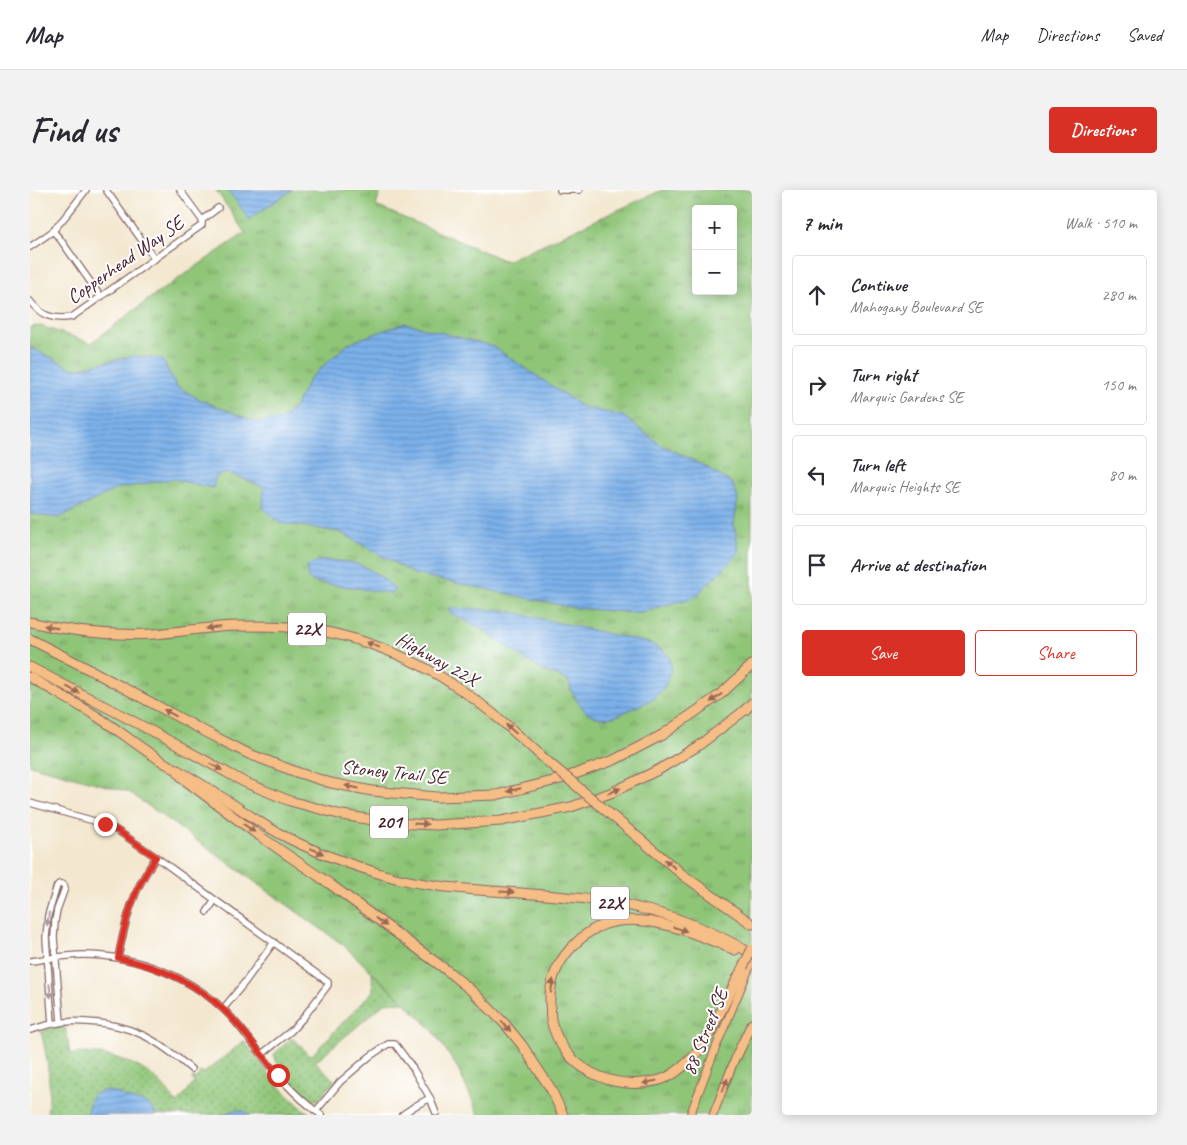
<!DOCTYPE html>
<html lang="en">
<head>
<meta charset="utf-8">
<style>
	body { margin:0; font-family:Caveat,sans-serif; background:#f2f2f3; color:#2b2b33 }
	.controls { position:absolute; right:15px; top:15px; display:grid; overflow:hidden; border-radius:5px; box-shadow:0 2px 12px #0003 }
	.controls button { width:45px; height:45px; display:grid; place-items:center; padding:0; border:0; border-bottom:1px solid #e1e1e2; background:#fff; color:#2b2b33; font:25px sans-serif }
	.stop { position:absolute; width:15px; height:15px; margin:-11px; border:4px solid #d93025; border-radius:50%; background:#fff }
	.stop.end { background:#d93025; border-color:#fff; box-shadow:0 1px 5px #0008 }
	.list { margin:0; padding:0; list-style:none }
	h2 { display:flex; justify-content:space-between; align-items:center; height:65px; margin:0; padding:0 20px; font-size:21px }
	h2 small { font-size:16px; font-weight:400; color:#7c7c81 }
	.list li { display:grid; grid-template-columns:32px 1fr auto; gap:15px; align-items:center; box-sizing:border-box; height:80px; margin:0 10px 10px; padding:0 10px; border:1px solid #e1e1e2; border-radius:5px }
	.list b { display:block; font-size:19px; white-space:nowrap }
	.list p { margin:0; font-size:16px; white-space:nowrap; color:#7c7c81 }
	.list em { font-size:16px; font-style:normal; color:#7c7c81 }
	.actions { display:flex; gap:10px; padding:15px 20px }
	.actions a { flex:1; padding:11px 0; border:1px solid #d93025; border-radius:5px; text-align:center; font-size:18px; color:#d93025 }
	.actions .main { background:#d93025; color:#fff }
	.icon { flex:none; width:28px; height:28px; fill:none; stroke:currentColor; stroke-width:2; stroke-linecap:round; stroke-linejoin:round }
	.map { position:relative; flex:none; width:722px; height:925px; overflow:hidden; border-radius:5px }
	header { display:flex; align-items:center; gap:30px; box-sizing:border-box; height:70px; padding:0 25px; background:#fff; border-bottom:1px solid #e1e1e2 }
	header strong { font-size:24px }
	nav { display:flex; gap:28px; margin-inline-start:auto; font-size:18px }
	.intro { display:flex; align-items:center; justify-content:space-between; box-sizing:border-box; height:120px; padding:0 30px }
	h1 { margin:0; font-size:35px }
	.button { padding:12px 22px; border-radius:5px; background:#d93025; color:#fff; font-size:18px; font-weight:700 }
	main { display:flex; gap:30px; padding:0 30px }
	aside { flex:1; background:#fff; border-radius:5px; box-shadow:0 2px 12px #0003 }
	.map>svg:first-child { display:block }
</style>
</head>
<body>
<header>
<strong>Map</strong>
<nav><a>Map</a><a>Directions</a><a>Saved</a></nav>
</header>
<div class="intro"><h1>Find us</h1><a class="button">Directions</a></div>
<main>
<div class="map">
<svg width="722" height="925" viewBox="0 0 722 925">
	<defs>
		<pattern id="grass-tufts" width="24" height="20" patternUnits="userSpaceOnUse" patternTransform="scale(1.25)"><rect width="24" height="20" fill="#8ec577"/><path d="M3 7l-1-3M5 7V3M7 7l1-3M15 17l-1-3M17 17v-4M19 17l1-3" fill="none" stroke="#769f62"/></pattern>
		<pattern id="park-dots" width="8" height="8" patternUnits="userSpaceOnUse" patternTransform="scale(1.25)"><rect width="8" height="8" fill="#8ec577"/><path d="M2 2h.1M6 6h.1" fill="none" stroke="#769f62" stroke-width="1.8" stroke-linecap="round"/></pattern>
		<pattern id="water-rules" width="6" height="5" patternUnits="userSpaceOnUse" patternTransform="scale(1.25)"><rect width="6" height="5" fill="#7bb1ea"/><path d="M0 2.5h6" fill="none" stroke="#678fbe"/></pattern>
	</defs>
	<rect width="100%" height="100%" fill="#fff"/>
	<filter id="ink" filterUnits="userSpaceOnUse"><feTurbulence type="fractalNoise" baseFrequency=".02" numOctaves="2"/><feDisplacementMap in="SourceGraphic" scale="10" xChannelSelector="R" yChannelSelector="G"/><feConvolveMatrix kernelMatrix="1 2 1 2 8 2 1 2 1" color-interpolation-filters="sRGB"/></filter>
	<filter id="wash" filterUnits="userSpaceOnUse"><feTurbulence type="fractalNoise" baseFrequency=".0096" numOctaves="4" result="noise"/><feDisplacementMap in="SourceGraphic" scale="20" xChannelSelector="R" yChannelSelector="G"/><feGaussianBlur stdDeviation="1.12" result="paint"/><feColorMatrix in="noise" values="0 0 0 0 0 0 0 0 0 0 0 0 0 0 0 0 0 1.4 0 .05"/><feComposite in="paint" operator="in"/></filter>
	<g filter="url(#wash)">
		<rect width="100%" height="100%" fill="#f3e7cf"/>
		<!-- grass -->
		<path fill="url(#grass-tufts)" stroke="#6c7251" fill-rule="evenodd" d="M 186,0 L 351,0 L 346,16 L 476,71 L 632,0 L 722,0 L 722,925 L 449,925 L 427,877 L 403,841 L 374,812 L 312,754 L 99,602 L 0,575 L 0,137 L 11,136 L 61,153 L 123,106 L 215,43 ZM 666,19 L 703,19 L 703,101 L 666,101 Z"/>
		<!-- park -->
		<g fill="url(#park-dots)" stroke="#6c7251">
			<path d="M 342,783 L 374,812 L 355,813 L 287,870 L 286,872 L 305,891 L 288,910 L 282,910 C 273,903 244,876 244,864 L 262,848 L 280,865 L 282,865 L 343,801 Z"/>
			<path d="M 35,836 L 40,864 C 79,859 125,876 145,912 L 148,913 L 164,893 L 162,888 L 167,888 L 170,882 L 174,883 L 214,851 C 234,878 254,905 281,925 L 17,925 C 22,895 18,871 11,842 L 23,838 Z"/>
		</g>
		<!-- water -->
		<g fill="url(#water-rules)" stroke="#62688a">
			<path d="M 198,0 L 262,0 L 219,29 Z"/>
			<path d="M 375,133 L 462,156 L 553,217 L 593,226 L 631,255 L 671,274 L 703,294 L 708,309 L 704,333 L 709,363 L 665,407 L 607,423 L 544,418 L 384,384 L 310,342 L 250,333 L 233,318 L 234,297 L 198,283 L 186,286 L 183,298 L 142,289 L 86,299 L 29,328 L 0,324 L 0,157 L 44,179 L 103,166 L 132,169 L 146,196 L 171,210 L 226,232 L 251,230 L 264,218 L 280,188 L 319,153 Z"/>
			<path d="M 295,370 C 305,371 317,371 326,374 C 339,377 357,390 365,400 L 361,403 L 285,392 L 279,390 C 273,374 280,373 295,370 Z"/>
			<path d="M 418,418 L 473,420 L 619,453 L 634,461 L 640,469 L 641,479 L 635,496 L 624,509 L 584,527 L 570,528 L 557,523 L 549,514 L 541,500 L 539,492 L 533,488 L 521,484 L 505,476 L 449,437 L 420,423 Z"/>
			<path d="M 71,901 C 82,899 92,906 103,910 C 106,911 111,911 115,913 C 120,915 124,920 126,925 L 57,925 C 60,914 58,906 71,901 Z"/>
			<path d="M 205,920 C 211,920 215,921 220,925 L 194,925 L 200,921 Z"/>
		</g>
	</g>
	<g filter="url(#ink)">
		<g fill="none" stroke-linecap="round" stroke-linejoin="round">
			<!-- minor casing -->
			<g stroke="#856564" stroke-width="8">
				<g id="minor">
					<path d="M 76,0 L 125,69"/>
					<path d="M 530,0 L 549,0"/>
					<path d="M 172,30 L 188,18"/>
					<path d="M 23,41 L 30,49 L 71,107"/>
					<path d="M 0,57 L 23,41 L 39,22 L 56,0"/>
					<path d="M 0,111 C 11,126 23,130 42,127 L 168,38 L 172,35 L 172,30 L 150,0"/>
					<path d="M 0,613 L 75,634 L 88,641 L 126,667 L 298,792 L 298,795 L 273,828 L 261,841 L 232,864"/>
					<path d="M 177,722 L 185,710"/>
					<path d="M 88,768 C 92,748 96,727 104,708 C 109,693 118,680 126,667"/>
					<path d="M 0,771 C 17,769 35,765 53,765 C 106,765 164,787 201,827 C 221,849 237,874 257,895 C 267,906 279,916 291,925"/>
					<path d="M 193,819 L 215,792 L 244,752"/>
					<path d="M 22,834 L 16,748 L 18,725 L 27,696 L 29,694 L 32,694 L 34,695 L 35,698 L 27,720 L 25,731 L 24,747 L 31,832"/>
					<path d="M 0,840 C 8,838 15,835 23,834 C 34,831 46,831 57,832 C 102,834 128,850 161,879"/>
					<path d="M 286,921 L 310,892 L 339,867 L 358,854 L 365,854 L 382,877 L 400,908"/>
					<path d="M 372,925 L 385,916 L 400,908 L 406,923"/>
				</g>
			</g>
			<!-- major casing -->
			<g stroke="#856564" stroke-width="9">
				<g id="major">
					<path d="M 660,925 L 686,857 L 722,772"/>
					<path d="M 683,925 L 708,861"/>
				</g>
			</g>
			<!-- highway casing -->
			<g stroke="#856564" stroke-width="11">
				<g id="highway">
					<path d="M 0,432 C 41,442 82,446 124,444 C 153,442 182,436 211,436 C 226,436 242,436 257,437 C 315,440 381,465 430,499 C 461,520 489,546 517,571"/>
					<path d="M 0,449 L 68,484 L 172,540 L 219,564 L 269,583 L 301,593 L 342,601 L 407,607 L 466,605 L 531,589 L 584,570 L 632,545 L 691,504 L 722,475"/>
					<path d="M 0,477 L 116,538 L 214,592 L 260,611 L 312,625 L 362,633 L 406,635 L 471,631 L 541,617 L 583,602 L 630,579 L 668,556 L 715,520 L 722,513"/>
					<path d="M 0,487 C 23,501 46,513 68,527 C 93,543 115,562 140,576 C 147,580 154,583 161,588 C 187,603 212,621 238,637 C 272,658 312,672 351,684 C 404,700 460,700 515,705 C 546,708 579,710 609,718 C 649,727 687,743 722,764"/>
					<path d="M 149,584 L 156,591 L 224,642 L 300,694 L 419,782 L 443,802 L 475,834 L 492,855 L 521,899 L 533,925"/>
					<path d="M 580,624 L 653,685 L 722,734"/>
					<path d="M 705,760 C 670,746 627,726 589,731 C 572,733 557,742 546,753 C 529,769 519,790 520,814 C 521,818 520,824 521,829 C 531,878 583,903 630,890 C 641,887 652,878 661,869 C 674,857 681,840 689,825 C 697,809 705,793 713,777"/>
					<path d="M 707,865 L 722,834"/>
				</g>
			</g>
			<!-- minor -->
			<use href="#minor" stroke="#fff" stroke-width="5.5"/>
			<!-- major -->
			<use href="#major" stroke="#f5be86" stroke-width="7"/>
			<!-- highway -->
			<use href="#highway" stroke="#f5be86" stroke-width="9"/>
			<!-- highway-bridge casing -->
			<g stroke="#856564" stroke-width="11" stroke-linecap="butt">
				<g id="highway-bridge">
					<path d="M 517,571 L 580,624"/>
					<path d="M 713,777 L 722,759"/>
				</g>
			</g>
			<!-- highway-bridge -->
			<use href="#highway-bridge" stroke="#f5be86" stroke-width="9"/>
		</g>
		<!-- one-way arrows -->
		<defs><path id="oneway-solid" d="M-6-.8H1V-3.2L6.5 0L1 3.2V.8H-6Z" transform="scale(1.25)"/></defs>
		<g fill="#976754">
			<use href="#oneway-solid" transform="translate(21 437) rotate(-168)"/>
			<use href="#oneway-solid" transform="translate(183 438) rotate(175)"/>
			<use href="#oneway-solid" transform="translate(343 455) rotate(-159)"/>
			<use href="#oneway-solid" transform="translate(43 500) rotate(28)"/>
			<use href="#oneway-solid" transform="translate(686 508) rotate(144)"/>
			<use href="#oneway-solid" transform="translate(140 523) rotate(-151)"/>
			<use href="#oneway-solid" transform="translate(481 539) rotate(-138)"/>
			<use href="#oneway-solid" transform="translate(186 577) rotate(28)"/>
			<use href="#oneway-solid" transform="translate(322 597) rotate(-168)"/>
			<use href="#oneway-solid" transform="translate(484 600) rotate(167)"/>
			<use href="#oneway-solid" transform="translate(584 601) rotate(-23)"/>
			<use href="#oneway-solid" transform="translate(391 634) rotate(3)"/>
			<use href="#oneway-solid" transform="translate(219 638) rotate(36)"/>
			<use href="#oneway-solid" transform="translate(287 661) rotate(23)"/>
			<use href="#oneway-solid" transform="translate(640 674) rotate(-140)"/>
			<use href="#oneway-solid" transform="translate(477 702) rotate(4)"/>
			<use href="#oneway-solid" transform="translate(351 732) rotate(36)"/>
			<use href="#oneway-solid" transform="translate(650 739) rotate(18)"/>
			<use href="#oneway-solid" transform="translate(522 796) rotate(-79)"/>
			<use href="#oneway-solid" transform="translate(476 836) rotate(49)"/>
			<use href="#oneway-solid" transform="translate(620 892) rotate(168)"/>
			<use href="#oneway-solid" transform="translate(695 895) rotate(-69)"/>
		</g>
		<g fill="#ae9aa0">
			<use href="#oneway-solid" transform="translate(18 729) rotate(98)"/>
			<use href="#oneway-solid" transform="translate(20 801) rotate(85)"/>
		</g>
	</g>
	<g fill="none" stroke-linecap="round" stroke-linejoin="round" filter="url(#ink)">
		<!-- route -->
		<path stroke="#d93025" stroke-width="6" d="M 75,634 L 88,641 L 126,667 C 118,680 109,693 104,708 C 96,727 92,748 88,768 C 126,776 165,792 194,820 C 214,839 230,863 248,885"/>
	</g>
	<g text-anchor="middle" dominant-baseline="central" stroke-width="4" stroke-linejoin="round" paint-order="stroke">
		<!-- shield labels -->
		<g fill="#fff" stroke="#80626b" stroke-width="1">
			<rect x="258" y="422.5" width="38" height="33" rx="4"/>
			<rect x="340" y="615.5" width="38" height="33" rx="4"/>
			<rect x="561" y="696.5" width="38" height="33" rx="4"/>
		</g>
		<g font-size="19" font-weight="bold" fill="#4a1f2b">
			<text x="277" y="439">22X</text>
			<text x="359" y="632">201</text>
			<text x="580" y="713">22X</text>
		</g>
		<!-- street labels -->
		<g font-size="20" fill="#4a1f2b" stroke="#fff">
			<text transform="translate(95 70) rotate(-35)">Copperhead Way SE</text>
			<text transform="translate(407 469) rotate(29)">Highway 22X</text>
			<text transform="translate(364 582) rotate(6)">Stoney Trail SE</text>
			<text transform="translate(675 842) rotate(-68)">88 Street SE</text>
		</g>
	</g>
</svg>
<div class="controls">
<button>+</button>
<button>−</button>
</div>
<div class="stop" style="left:248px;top:885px"></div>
<div class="stop end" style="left:75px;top:634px"></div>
</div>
<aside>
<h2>7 min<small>Walk · 510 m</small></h2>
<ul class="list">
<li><svg class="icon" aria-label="ahead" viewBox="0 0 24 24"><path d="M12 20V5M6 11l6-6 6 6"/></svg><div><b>Continue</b><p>Mahogany Boulevard SE</p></div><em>280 m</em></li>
<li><svg class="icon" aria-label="right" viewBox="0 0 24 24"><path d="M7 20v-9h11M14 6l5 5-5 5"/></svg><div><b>Turn right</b><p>Marquis Gardens SE</p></div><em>150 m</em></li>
<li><svg class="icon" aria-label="left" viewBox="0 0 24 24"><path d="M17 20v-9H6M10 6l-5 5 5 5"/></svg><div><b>Turn left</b><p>Marquis Heights SE</p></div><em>80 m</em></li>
<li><svg class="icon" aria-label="arrive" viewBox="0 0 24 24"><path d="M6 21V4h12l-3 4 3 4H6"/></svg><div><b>Arrive at destination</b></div></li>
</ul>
<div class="actions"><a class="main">Save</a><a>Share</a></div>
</aside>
</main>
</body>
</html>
